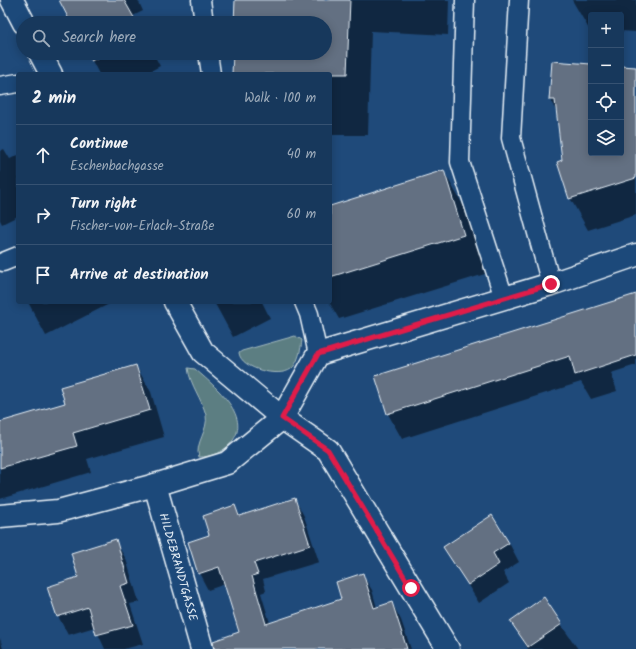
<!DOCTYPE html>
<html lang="en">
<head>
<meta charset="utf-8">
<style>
	body { margin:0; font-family:Kalam,sans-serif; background:#244365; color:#f1f3f6 }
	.controls { position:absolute; right:12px; top:12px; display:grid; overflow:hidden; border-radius:4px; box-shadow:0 2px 10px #0003 }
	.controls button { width:36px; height:36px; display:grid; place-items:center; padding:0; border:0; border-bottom:1px solid #365272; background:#17385c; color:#f1f3f6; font:20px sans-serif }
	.stop { position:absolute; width:12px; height:12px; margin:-9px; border:3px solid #e11d48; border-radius:50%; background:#fff }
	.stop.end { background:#e11d48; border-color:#fff; box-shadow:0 1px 4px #0008 }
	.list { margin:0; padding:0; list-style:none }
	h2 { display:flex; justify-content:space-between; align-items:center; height:52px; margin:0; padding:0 16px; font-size:17px }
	h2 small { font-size:13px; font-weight:400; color:#9eacbb }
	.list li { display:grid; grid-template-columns:26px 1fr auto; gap:12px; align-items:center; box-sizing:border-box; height:60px; padding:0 16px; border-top:1px solid #365272 }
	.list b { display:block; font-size:15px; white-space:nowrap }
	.list p { margin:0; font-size:13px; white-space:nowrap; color:#9eacbb }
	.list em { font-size:13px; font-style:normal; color:#9eacbb }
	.icon { flex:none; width:22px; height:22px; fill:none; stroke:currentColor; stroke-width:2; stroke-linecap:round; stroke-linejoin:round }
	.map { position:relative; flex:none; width:636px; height:649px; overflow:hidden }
	.search { position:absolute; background:#17385c; box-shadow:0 2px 10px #0003; left:16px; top:16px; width:316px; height:44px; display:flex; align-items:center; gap:10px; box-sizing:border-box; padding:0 14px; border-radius:22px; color:#9eacbb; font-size:15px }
	.panel { position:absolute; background:#17385c; box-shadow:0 2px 10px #0003; left:16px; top:72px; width:316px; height:232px; border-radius:4px }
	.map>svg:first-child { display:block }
</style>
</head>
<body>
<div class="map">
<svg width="636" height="649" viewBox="0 0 636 649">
	<rect width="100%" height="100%" fill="#1f4a7a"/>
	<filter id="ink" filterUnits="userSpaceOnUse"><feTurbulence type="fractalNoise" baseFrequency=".025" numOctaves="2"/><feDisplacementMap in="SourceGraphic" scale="8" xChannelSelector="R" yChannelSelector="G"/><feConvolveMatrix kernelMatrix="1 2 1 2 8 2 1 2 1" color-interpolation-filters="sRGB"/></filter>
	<g filter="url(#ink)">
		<!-- green -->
		<g fill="#5c7e82" stroke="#a2b8bd">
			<path d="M 295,336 L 302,340 C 301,349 298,364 291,369 C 279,378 241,369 239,353 L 242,351 Z"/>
			<path d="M 188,368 L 195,369 C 214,386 256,418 229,445 C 221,453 211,457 199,457 C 194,444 209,430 206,415 C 202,399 190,385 188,368 Z"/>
		</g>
		<!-- shadow -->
		<g fill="#0007">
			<path d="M 60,0 L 138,0 L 143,11 L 133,16 L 137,23 L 72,23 Z"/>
			<path d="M 236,0 L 449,0 L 448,35 L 371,31 L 368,135 L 330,135 L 330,74 L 233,74 L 234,53 L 325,53 L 325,23 L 235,23 Z"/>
			<path d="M 572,0 L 636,0 L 636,32 L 621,31 L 621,15 L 591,15 L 591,29 L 589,29 Z"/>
			<path d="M 88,53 L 153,53 L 160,66 L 145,74 L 99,74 Z"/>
			<path d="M 591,65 L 591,153 L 621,153 L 621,67 L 636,68 L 636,215 L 588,230 L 570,198 L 563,161 L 558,114 L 550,100 Z"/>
			<path d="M 4,149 L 10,159 L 18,155 L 18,216 L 2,224 L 0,220 L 0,151 Z"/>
			<path d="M 444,172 L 466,210 L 485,274 L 339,319 L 329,302 L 330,207 Z"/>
			<path d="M 636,295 L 636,365 L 611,373 L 617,391 L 591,399 L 581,382 L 402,439 L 388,414 Z"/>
			<path d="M 28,302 L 113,302 L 46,336 Z"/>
			<path d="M 214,302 L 262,302 L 270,318 L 233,337 Z"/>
			<path d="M 136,366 L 151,392 L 164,437 L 87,459 L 91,472 L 0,499 L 0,423 L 66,404 Z"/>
			<path d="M 295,499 L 304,516 L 319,562 L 263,579 L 266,591 L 261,593 L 270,623 L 342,600 L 362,574 L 372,590 L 377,608 L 392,603 L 401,620 L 411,649 L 243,649 L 225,584 L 208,590 L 199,573 L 210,536 L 235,507 L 241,517 Z"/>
			<path d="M 115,541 L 126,559 L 139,602 L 130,604 L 143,644 L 124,649 L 105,649 L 95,627 L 68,635 L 58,616 L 80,578 Z"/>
			<path d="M 509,543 L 519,562 L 503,572 L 509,583 L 479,603 L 456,566 Z"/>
			<path d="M 543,599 L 578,649 L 528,649 L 511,621 Z"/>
			<path d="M 0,638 L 3,649 L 0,649 Z"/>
		</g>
		<!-- building -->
		<g fill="#636f82" stroke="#e8f1f8">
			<path d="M 59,0 L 124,0 L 137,23 L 71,23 Z"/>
			<path d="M 235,0 L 350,0 L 347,74 L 232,74 L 233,53 L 325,53 L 325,23 L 234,23 Z"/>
			<path d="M 87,53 L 107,53 L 91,61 Z"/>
			<path d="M 552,61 L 591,64 L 591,153 L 621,153 L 621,66 L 636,67 L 636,178 L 569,199 L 557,162 L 562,160 L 555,100 L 549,100 Z"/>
			<path d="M 444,170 L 464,235 L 330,277 L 330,206 Z"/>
			<path d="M 636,294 L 636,355 L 575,375 L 570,356 L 387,414 L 375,376 Z"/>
			<path d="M 136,365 L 150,410 L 73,433 L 77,446 L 0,468 L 0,422 L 65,403 L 60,387 Z"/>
			<path d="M 295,498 L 310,545 L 254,563 L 258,574 L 252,576 L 266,624 L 341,599 L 336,582 L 363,573 L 374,608 L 392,602 L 407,649 L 214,649 L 213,641 L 239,632 L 219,567 L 198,574 L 188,542 L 209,535 L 203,516 L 235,505 L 239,516 Z"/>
			<path d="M 492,515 L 509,543 L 493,553 L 499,564 L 468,585 L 443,547 Z"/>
			<path d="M 116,539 L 129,583 L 120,586 L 133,625 L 96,635 L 88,607 L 57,617 L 47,587 L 78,577 L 71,553 Z"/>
			<path d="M 544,597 L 562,624 L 528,647 L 510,621 Z"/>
		</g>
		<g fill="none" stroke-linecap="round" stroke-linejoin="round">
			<!-- lane casing -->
			<g stroke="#e8f1f8" stroke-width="21">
				<g id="lane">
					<path d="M 201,0 L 204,23"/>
					<path d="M 465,0 L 460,162 L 504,298"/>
					<path d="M 519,0 L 511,138 L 551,284"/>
					<path d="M 208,53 L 211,74"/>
					<path d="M 0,86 L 18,83"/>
					<path d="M 3,262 L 18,256"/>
					<path d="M 304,302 L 309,314 L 318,354"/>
				</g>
			</g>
			<!-- street casing -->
			<g stroke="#e8f1f8" stroke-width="25">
				<g id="street">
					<path d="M 12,0 L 24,23"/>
					<path d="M 40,53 L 51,74"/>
					<path d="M 175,302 L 203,352 L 282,418 L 328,450 L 448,649"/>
					<path d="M 155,485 L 202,649"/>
					<path d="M 0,516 L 58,511 L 155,485 L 227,463 L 282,418 L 318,354 L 551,284 L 636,255"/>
				</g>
			</g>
			<!-- lane -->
			<use href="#lane" stroke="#1f4a7a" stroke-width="18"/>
			<!-- street -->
			<use href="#street" stroke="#1f4a7a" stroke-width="22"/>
		</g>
	</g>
	<g fill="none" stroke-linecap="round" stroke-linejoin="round" filter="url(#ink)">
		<!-- route -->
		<path stroke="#e11d48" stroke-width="5" d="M 411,588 L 328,450 L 282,418 L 318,354 L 551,284"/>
	</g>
	<g text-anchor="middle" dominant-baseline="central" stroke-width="4" stroke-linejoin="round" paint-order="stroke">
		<!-- street labels -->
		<g font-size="12" fill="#e8f1f8" stroke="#1f4a7a">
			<text transform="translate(178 567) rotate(74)">HILDEBRANDTGASSE</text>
		</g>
	</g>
</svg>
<div class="controls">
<button>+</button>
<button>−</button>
<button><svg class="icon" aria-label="locate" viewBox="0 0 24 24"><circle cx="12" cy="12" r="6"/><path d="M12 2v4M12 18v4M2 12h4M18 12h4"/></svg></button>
<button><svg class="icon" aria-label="layers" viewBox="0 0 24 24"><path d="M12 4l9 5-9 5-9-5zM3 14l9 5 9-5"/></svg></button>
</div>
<div class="stop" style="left:411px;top:588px"></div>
<div class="stop end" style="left:551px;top:284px"></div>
<div class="search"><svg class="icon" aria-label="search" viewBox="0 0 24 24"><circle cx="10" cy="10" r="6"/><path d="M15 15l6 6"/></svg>Search here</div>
<section class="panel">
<h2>2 min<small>Walk · 100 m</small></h2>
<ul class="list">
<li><svg class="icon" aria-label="ahead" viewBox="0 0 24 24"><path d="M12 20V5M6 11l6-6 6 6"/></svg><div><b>Continue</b><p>Eschenbachgasse</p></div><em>40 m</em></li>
<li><svg class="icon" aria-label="right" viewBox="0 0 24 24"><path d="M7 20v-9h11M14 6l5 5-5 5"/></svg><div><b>Turn right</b><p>Fischer-von-Erlach-Straße</p></div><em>60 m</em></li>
<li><svg class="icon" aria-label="arrive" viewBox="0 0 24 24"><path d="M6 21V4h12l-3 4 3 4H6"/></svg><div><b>Arrive at destination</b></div></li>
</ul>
</section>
</div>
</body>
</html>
